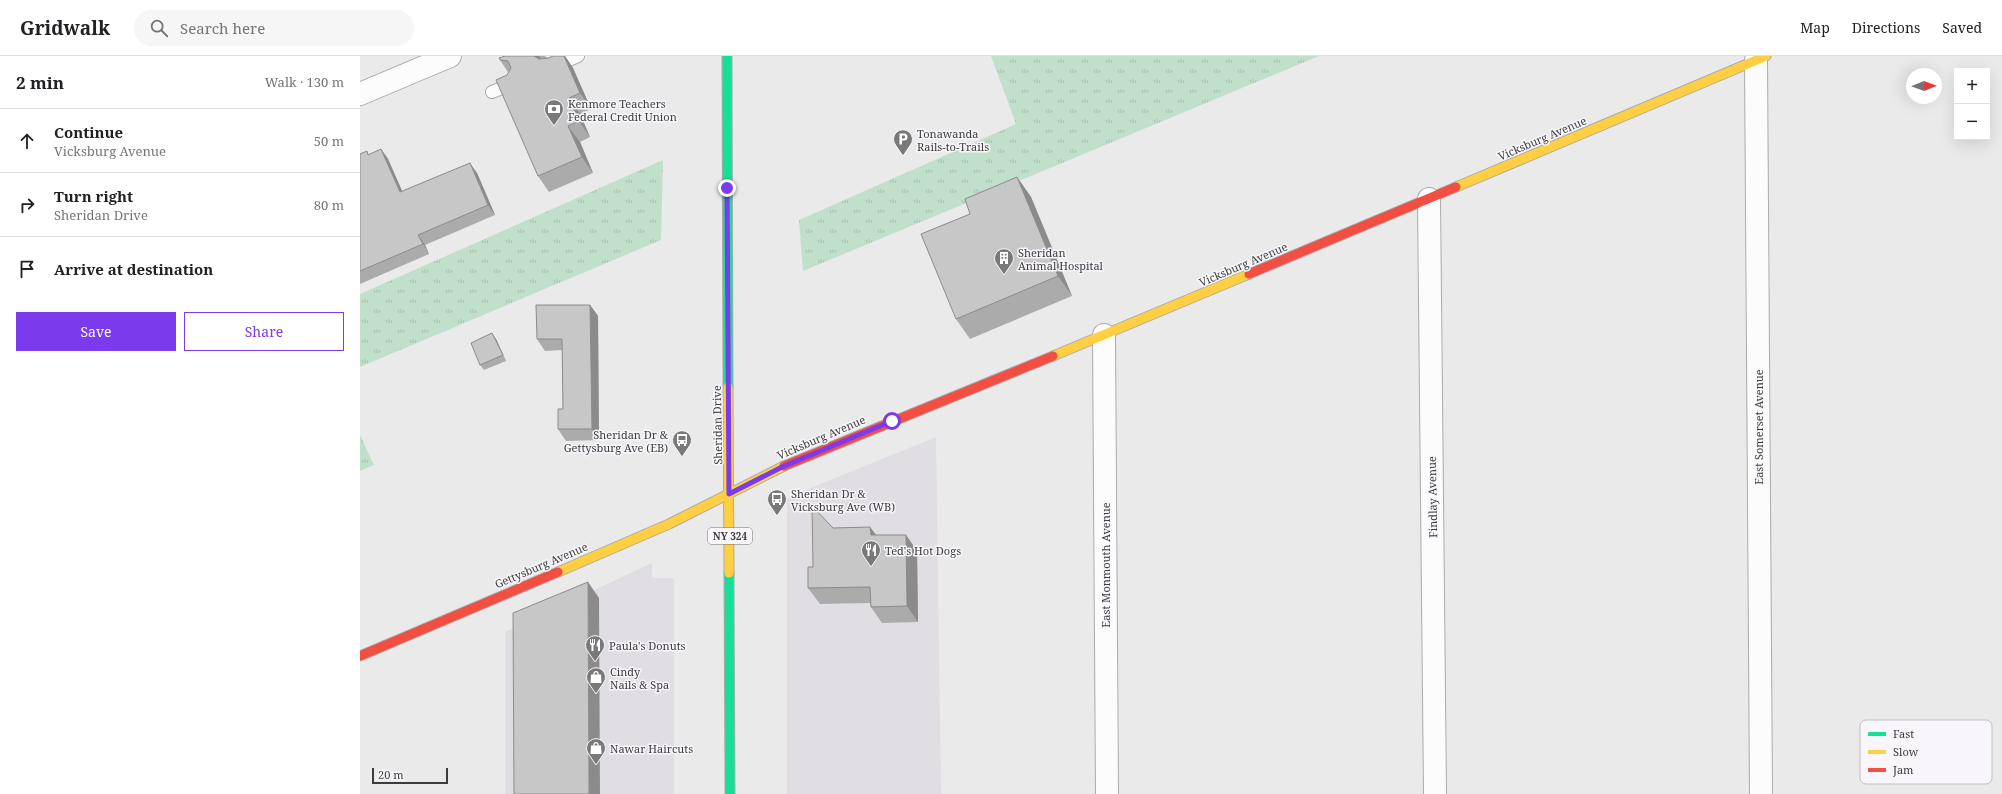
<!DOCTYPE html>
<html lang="en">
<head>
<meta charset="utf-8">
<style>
	body { margin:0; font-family:"Noto Serif",serif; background:#f6f6f6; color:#202124 }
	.controls { position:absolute; right:12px; top:12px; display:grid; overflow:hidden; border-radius:0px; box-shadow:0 4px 16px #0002 }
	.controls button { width:36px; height:36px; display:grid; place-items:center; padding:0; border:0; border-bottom:1px solid #e0e0e0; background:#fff; color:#202124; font:20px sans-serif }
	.compass { position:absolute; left:1546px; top:12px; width:36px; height:36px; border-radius:50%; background:#fff; box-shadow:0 4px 16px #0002; rotate:89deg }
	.scale { position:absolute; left:12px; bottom:10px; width:76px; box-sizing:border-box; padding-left:4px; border:2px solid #3d3c3d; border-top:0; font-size:11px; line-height:14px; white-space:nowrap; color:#3d3c3d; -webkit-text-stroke:3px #f8f6fa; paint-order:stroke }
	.stop { position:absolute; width:12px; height:12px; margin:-9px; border:3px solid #7c3aed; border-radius:50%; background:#fff }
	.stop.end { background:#7c3aed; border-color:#fff; box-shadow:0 1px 4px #0008 }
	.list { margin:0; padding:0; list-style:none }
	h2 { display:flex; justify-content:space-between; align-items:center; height:52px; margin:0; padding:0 16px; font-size:17px }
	h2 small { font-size:13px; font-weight:400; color:#757577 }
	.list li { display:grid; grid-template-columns:26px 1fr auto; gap:12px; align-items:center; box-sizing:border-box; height:64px; padding:0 16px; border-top:1px solid #e0e0e0 }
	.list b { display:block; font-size:15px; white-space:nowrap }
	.list p { margin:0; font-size:13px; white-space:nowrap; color:#757577 }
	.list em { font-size:13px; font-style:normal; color:#757577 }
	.actions { display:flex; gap:8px; padding:12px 16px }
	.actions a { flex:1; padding:9px 0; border:1px solid #7c3aed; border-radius:0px; text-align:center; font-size:14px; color:#7c3aed }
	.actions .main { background:#7c3aed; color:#fff }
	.icon { flex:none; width:22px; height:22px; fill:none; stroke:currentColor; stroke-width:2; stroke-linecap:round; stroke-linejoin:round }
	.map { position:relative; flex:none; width:1642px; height:738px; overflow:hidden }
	header { display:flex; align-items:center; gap:24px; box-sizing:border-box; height:56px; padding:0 20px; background:#fff; border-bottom:1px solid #e0e0e0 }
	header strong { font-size:19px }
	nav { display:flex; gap:22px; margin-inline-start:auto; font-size:14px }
	.search { width:280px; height:36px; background:#f6f6f6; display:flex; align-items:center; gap:10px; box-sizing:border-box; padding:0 14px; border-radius:22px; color:#757577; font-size:15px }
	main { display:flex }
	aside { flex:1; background:#fff }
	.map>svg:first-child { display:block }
</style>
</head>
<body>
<header>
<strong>Gridwalk</strong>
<div class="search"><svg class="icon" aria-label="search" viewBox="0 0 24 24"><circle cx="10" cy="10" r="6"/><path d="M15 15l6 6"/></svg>Search here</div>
<nav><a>Map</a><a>Directions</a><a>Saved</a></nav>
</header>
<main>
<aside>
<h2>2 min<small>Walk · 130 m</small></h2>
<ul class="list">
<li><svg class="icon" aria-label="ahead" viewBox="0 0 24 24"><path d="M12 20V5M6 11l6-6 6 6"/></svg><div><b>Continue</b><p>Vicksburg Avenue</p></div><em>50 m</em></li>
<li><svg class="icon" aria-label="right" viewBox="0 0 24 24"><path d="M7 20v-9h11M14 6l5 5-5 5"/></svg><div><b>Turn right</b><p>Sheridan Drive</p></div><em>80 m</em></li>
<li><svg class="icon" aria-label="arrive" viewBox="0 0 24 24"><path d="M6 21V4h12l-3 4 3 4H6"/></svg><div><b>Arrive at destination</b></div></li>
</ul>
<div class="actions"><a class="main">Save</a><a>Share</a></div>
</aside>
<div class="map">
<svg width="1642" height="738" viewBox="0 0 1642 738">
	<defs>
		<pattern id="grass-tufts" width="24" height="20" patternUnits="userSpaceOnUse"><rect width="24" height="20" fill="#c0e0cb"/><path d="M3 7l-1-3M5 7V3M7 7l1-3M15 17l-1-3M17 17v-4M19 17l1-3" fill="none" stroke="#a6c1af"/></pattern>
	</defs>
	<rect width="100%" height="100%" fill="#ebeaeb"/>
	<!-- built -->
	<g fill="#e0dde3">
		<path d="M 576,381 L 581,738 L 427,738 L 427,445 L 431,440 Z"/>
		<path d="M 292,507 L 292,522 L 314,522 L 314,738 L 145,738 L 145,576 Z"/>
	</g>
	<!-- grass -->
	<g fill="url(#grass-tufts)">
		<path d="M 631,0 L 959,0 L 443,215 L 439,164 L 656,68 Z"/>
		<path d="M 303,104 L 301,184 L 0,311 L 0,238 Z"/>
		<path d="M 0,379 L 14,409 L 0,415 Z"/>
	</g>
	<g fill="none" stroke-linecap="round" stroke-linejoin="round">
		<!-- lane casing -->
		<g stroke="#acabac" stroke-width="14">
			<g id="lane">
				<path d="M 193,11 L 218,0"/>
				<path d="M 132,36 L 155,27"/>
			</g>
		</g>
		<!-- street casing -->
		<g stroke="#acabac" stroke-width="24">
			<g id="street">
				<path d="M 1396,4 L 1401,738"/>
				<path d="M 0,38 L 90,0"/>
				<path d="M 1069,143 L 1075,738"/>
				<path d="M 744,279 L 747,738"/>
			</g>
		</g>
		<!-- fast casing -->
		<g stroke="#acabac" stroke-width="11">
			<g id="fast">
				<path d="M 367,0 L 368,331"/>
				<path d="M 369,517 L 370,738"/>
			</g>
		</g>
		<!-- slow casing -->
		<g stroke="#acabac" stroke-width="11">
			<g id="slow">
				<path d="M 1096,131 L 1406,0"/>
				<path d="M 693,300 L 889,218"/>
				<path d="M 368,331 L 369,517"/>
				<path d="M 198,516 L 309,468 L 424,410"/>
			</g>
		</g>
		<!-- jam casing -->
		<g stroke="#acabac" stroke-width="11">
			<g id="jam">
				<path d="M 889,218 L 1096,131"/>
				<path d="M 424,410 L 693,300"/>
				<path d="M 0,600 L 198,516"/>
			</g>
		</g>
		<!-- lane -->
		<use href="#lane" stroke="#fcfcfc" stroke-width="12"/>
		<!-- street -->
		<use href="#street" stroke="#fcfcfc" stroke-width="22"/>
		<!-- fast -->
		<use href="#fast" stroke="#16e098" stroke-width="9"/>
		<!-- slow -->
		<use href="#slow" stroke="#ffcf43" stroke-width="9"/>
		<!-- jam -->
		<use href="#jam" stroke="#f24e42" stroke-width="9"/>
	</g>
	<!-- wall -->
	<g fill="#acabac">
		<path d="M 145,0 L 185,0 L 187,2 L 193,0 L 205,0 L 213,12 L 231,53 L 220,58 L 230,81 L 220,86 L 233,117 L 189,136 L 178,120 L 148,16 L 140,4 Z"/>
		<path d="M 21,93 L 28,103 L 42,136 L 117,117 L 135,159 L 65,189 L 69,198 L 0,228 L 0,98 L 9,98 Z"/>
		<path d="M 657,121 L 671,141 L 712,240 L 610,283 L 596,263 L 610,158 Z"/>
		<path d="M 230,249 L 238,260 L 239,384 L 206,385 L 198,373 L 203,353 L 202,294 L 185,295 L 177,283 Z"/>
		<path d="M 136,283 L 146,305 L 124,314 L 120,309 Z"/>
		<path d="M 510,471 L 516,479 L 546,479 L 557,495 L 558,566 L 522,567 L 511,551 L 510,547 L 460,548 L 448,532 L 453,511 L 473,472 Z"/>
	</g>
	<!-- shaded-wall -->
	<g fill="#8c8b8c">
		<path d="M 174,0 L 179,0 L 185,8 Z"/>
		<path d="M 204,0 L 205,0 L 213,12 L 231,53 L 220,37 Z"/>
		<path d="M 209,42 L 220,58 L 230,81 L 219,65 Z"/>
		<path d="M 208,70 L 220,86 L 233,117 L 222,101 Z"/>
		<path d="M 21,93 L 28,103 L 47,146 L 40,136 Z"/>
		<path d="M 110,107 L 117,117 L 135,159 L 128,149 Z"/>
		<path d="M 657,121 L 671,141 L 712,240 L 698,220 Z"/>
		<path d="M 58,179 L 65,189 L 69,198 L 63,188 Z"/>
		<path d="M 230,249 L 238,260 L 239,384 L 232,373 Z"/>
		<path d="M 132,277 L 136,283 L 146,305 Z"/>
		<path d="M 510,471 L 522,487 L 511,479 Z"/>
		<path d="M 546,479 L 557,495 L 558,566 L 547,550 Z"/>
		<path d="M 228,526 L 239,542 L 240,738 L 229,738 Z"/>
	</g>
	<!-- building -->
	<g fill="#c8c7c8" stroke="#8c8b8c">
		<path d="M 145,0 L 174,0 L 179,3 L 189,2 L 193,0 L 204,0 L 220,37 L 209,42 L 219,65 L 208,70 L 222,101 L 178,120 L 136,24 L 147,19 L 151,12 L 148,5 L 140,4 L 139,2 Z"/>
		<path d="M 21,93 L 40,136 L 110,107 L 128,149 L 58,179 L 63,188 L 0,215 L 0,98 L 7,95 L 8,99 Z"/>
		<path d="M 657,121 L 698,220 L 596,263 L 561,178 L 610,158 L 605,143 Z"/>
		<path d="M 176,249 L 230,249 L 232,373 L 198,373 L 198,353 L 203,353 L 202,283 L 177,283 Z"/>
		<path d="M 132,277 L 143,299 L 120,309 L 111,287 Z"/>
		<path d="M 452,450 L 473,472 L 510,471 L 511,479 L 546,479 L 547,550 L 511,551 L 510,531 L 448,532 L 448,511 L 453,511 Z"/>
		<path d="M 228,526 L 229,738 L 154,738 L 153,557 Z"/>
	</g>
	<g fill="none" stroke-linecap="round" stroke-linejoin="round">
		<!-- route -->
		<path stroke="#7c3aed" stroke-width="5" d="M 367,132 L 369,438 L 422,411 L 532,365"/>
	</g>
	<!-- icons -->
	<defs>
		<g id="bank-pin" transform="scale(1)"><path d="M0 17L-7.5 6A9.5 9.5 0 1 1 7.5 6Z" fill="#7a797a" stroke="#f8f6fa"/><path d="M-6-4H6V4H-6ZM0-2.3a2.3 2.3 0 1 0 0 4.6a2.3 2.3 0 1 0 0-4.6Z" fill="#fff"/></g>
		<g id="parking-pin" transform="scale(1)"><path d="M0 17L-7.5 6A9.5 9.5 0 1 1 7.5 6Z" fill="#7a797a" stroke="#f8f6fa"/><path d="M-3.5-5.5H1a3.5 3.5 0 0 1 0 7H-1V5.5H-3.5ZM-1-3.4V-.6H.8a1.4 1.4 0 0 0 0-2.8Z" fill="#fff"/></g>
		<g id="building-pin" transform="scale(1)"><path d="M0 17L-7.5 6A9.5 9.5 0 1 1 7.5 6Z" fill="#7a797a" stroke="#f8f6fa"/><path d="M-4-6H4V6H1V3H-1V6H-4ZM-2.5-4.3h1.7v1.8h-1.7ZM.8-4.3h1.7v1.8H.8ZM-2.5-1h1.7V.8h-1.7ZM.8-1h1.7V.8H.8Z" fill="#fff"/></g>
		<g id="bus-pin" transform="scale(1)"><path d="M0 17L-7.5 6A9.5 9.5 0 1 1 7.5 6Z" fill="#7a797a" stroke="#f8f6fa"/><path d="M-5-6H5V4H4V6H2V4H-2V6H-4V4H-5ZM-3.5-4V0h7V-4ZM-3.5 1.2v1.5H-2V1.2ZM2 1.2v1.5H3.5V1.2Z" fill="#fff"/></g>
		<g id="restaurant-pin" transform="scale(1)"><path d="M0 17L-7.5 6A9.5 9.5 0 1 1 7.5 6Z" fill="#7a797a" stroke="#f8f6fa"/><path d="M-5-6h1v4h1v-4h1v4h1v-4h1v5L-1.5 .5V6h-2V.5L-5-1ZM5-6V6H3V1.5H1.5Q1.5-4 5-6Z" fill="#fff"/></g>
		<g id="shop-pin" transform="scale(1)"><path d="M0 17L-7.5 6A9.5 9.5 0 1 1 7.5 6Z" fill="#7a797a" stroke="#f8f6fa"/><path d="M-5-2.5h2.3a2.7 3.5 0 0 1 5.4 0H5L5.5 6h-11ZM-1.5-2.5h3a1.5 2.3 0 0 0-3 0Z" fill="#fff"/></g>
	</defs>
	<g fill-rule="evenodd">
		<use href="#bank-pin" x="194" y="53"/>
		<use href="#parking-pin" x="543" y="83"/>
		<use href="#building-pin" x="644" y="202"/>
		<use href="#bus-pin" x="322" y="384"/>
		<use href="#bus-pin" x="417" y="443"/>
		<use href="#restaurant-pin" x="511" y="494"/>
		<use href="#restaurant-pin" x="235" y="589"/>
		<use href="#shop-pin" x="236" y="621"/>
		<use href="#shop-pin" x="236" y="692"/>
	</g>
	<g text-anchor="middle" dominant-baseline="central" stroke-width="3" stroke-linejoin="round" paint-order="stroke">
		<!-- shield labels -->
		<rect fill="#f8f6fa" stroke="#757476" stroke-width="1" x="348" y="472" width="44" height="16" rx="3"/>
		<g font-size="10" font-weight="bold" fill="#3d3c3d">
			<text x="370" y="480">NY 324</text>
		</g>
		<!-- poi labels -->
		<g font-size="11" fill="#3d3c3d" stroke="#f8f6fa" text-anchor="start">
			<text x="208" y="47">Kenmore Teachers<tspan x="208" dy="13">Federal Credit Union</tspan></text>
			<text x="557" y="77">Tonawanda<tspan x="557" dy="13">Rails-to-Trails</tspan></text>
			<text x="658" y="196">Sheridan<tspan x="658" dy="13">Animal Hospital</tspan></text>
			<text x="308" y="378" text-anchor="end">Sheridan Dr &amp;<tspan x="308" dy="13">Gettysburg Ave (EB)</tspan></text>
			<text x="431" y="437">Sheridan Dr &amp;<tspan x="431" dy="13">Vicksburg Ave (WB)</tspan></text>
			<text x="525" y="494">Ted's Hot Dogs</text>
			<text x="249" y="589">Paula's Donuts</text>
			<text x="250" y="615">Cindy<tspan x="250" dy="13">Nails &amp; Spa</tspan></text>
			<text x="250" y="692">Nawar Haircuts</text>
		</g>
		<!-- street labels -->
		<g font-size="11" fill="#3d3c3d" stroke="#f8f6fa">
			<text transform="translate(1182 82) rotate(-23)">Vicksburg Avenue</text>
			<text transform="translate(883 208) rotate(-23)">Vicksburg Avenue</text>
			<text transform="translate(357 369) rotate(-91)">Sheridan Drive</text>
			<text transform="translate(1398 371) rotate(-90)">East Somerset Avenue</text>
			<text transform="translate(461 381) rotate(-23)">Vicksburg Avenue</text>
			<text transform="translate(1072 441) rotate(-91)">Findlay Avenue</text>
			<text transform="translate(181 509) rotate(-23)">Gettysburg Avenue</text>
			<text transform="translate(745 509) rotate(-90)">East Monmouth Avenue</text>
		</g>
	</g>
	<!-- legend -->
	<rect x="1500" y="664" width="132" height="64" rx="6" fill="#f8f6fa" stroke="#c0bec1" stroke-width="1"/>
	<rect x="1508" y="676" width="18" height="4" fill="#16e098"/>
	<rect x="1508" y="694" width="18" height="4" fill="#ffcf43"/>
	<rect x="1508" y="712" width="18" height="4" fill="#f24e42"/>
	<g font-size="11" fill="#3d3c3d">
		<text x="1533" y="682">Fast</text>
		<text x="1533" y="700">Slow</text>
		<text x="1533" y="718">Jam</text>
	</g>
</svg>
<div class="controls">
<button>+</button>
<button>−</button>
</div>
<svg class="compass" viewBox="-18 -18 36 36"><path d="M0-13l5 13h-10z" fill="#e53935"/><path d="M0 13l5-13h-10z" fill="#757577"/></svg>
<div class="scale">20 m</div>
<div class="stop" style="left:532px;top:365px"></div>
<div class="stop end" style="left:367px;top:132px"></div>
</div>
</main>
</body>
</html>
